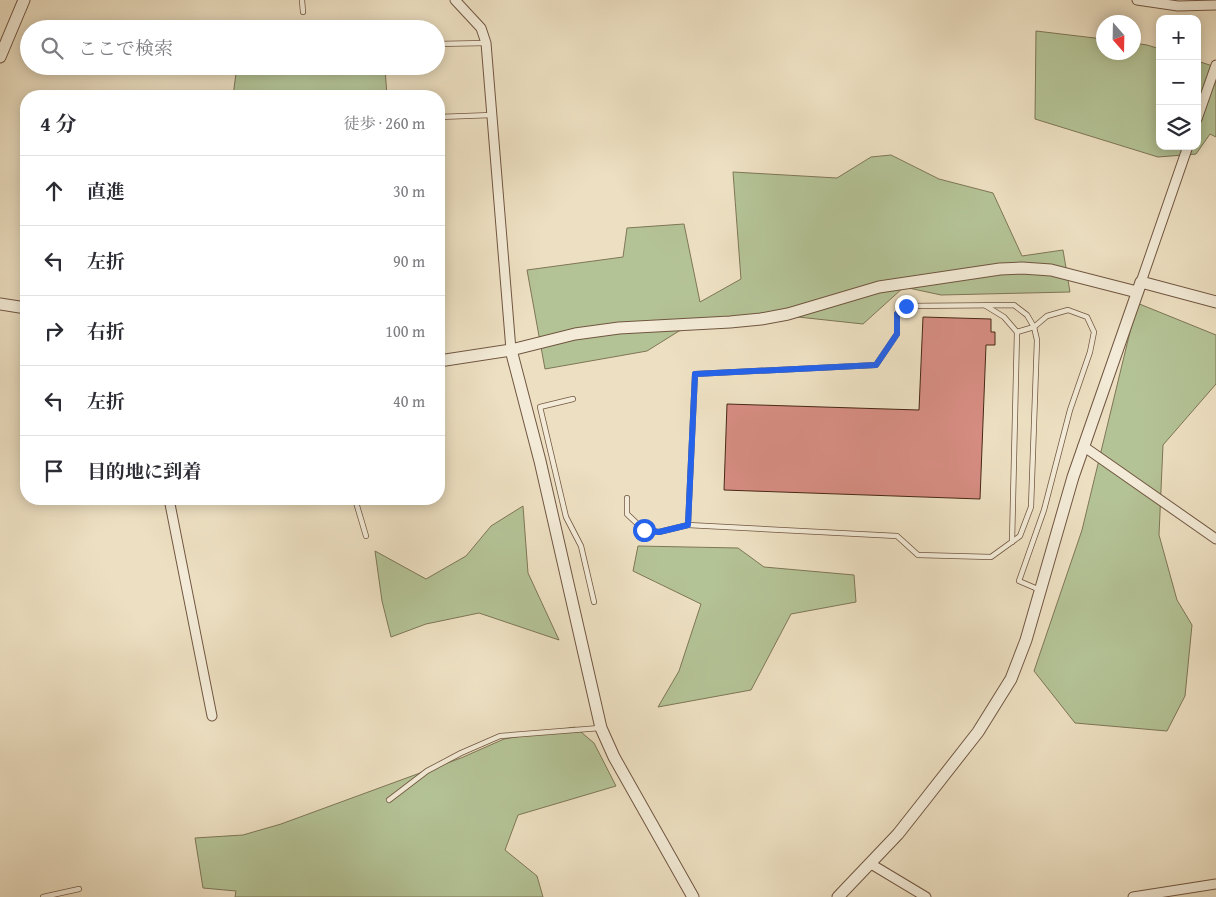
<!DOCTYPE html>
<html lang="ja">
<head>
<meta charset="utf-8">
<style>
	body { margin:0; font-family:"Gentium Book Plus","Noto Serif JP",serif; background:#f7f7f7; color:#2b2b33 }
	.controls { position:absolute; right:15px; top:15px; display:grid; overflow:hidden; border-radius:10px; box-shadow:0 2px 12px #0003 }
	.controls button { width:45px; height:45px; display:grid; place-items:center; padding:0; border:0; border-bottom:1px solid #e1e1e2; background:#fff; color:#2b2b33; font:25px sans-serif }
	.compass { position:absolute; left:1096px; top:15px; width:45px; height:45px; border-radius:50%; background:#fff; box-shadow:0 2px 12px #0003; rotate:160deg }
	.stop { position:absolute; width:15px; height:15px; margin:-11px; border:4px solid #2563eb; border-radius:50%; background:#fff }
	.stop.end { background:#2563eb; border-color:#fff; box-shadow:0 1px 5px #0008 }
	.list { margin:0; padding:0; list-style:none }
	h2 { display:flex; justify-content:space-between; align-items:center; height:65px; margin:0; padding:0 20px; font-size:21px }
	h2 small { font-size:16px; font-weight:400; color:#7c7c81 }
	.list li { display:grid; grid-template-columns:32px 1fr auto; gap:15px; align-items:center; box-sizing:border-box; height:70px; padding:0 20px; border-top:1px solid #e1e1e2 }
	.list b { display:block; font-size:19px; white-space:nowrap }
	.list em { font-size:16px; font-style:normal; color:#7c7c81 }
	.icon { flex:none; width:28px; height:28px; fill:none; stroke:currentColor; stroke-width:2; stroke-linecap:round; stroke-linejoin:round }
	.map { position:relative; flex:none; width:1216px; height:897px; overflow:hidden }
	.search { position:absolute; background:#fff; box-shadow:0 2px 12px #0003; left:20px; top:20px; width:425px; height:55px; display:flex; align-items:center; gap:12px; box-sizing:border-box; padding:0 18px; border-radius:28px; color:#7c7c81; font-size:19px }
	.panel { position:absolute; background:#fff; box-shadow:0 2px 12px #0003; left:20px; top:90px; width:425px; height:415px; border-radius:20px }
	.map>svg:first-child { display:block }
</style>
</head>
<body>
<div class="map">
<svg width="1216" height="897" viewBox="0 0 1216 897">
	<rect width="100%" height="100%" fill="#ede0c2"/>
	<filter id="stains"><feTurbulence type="fractalNoise" baseFrequency=".004" numOctaves="4"/><feColorMatrix values="0 0 0 0 .2 0 0 0 0 .09 0 0 0 0 .02 0 0 0 .5 -.17"/></filter>
	<radialGradient id="worn" r=".72"><stop offset=".6" stop-color="#630" stop-opacity="0"/><stop offset="1" stop-color="#630" stop-opacity=".3"/></radialGradient>
	<!-- green -->
	<g fill="#b4c396" stroke="#7e7656">
		<path d="M 1036,31 L 1103,39 L 1104,52 L 1134,52 L 1134,43 L 1147,45 L 1160,49 L 1160,146 L 1197,146 L 1197,61 L 1216,67 L 1216,137 L 1210,134 L 1196,154 L 1158,157 L 1035,119 Z"/>
		<path d="M 237,66 L 308,66 L 316,70 L 331,66 L 382,66 L 385,68 L 387,96 L 233,96 Z"/>
		<path d="M 891,155 L 939,179 L 993,193 L 1022,256 L 1063,250 L 1070,292 L 941,295 L 904,287 L 863,324 L 798,317 L 733,317 L 679,331 L 647,351 L 545,369 L 527,270 L 623,257 L 627,228 L 684,224 L 700,302 L 741,279 L 733,172 L 837,178 L 871,157 Z"/>
		<path d="M 1137,303 L 1216,335 L 1216,384 L 1163,445 L 1159,535 L 1177,600 L 1192,625 L 1185,696 L 1167,731 L 1075,723 L 1034,671 L 1082,530 Z"/>
		<path d="M 523,506 L 528,573 L 559,640 L 479,613 L 426,624 L 391,637 L 382,601 L 375,551 L 426,579 L 466,556 L 491,526 Z"/>
		<path d="M 638,546 L 738,548 L 764,567 L 854,575 L 856,602 L 791,614 L 751,690 L 658,707 L 679,671 L 701,604 L 633,571 Z"/>
		<path d="M 575,727 L 594,743 L 616,786 L 518,815 L 505,850 L 537,876 L 543,897 L 235,897 L 236,891 L 203,888 L 195,838 L 243,835 L 281,824 L 461,758 L 504,739 Z"/>
	</g>
	<!-- building -->
	<path fill="#d68d82" stroke="#482816" d="M 923,317 L 991,319 L 991,332 L 995,332 L 995,345 L 986,345 L 980,499 L 724,490 L 727,404 L 919,410 Z"/>
	<g fill="none" stroke-linecap="round" stroke-linejoin="round">
		<!-- service casing -->
		<g stroke="#715641" stroke-width="6">
			<g id="service">
				<path d="M 302,0 L 303,12"/>
				<path d="M 436,44 L 486,43"/>
				<path d="M 439,117 L 492,115"/>
				<path d="M 986,306 L 1004,317 L 1017,332 L 1012,542"/>
				<path d="M 1017,332 L 1034,327 L 1027,315 L 1014,305 L 906,306 L 897,314 L 897,334 L 876,365 L 695,374 L 688,525 L 897,536 L 918,555 L 991,557 L 1020,536 L 1031,507 L 1037,340 L 1034,327 L 1047,316 L 1068,310 L 1087,317 L 1094,332 L 1090,352 L 1070,410 L 1044,510 L 1019,581 L 1040,590"/>
				<path d="M 573,399 L 540,407 L 566,517 L 581,546 L 594,602"/>
				<path d="M 627,498 L 627,514 L 644,530 L 659,532 L 688,525"/>
				<path d="M 355,499 L 366,536"/>
				<path d="M 389,800 L 427,771 L 461,753 L 500,736 L 600,728"/>
				<path d="M 43,897 L 79,889"/>
			</g>
		</g>
		<!-- minor casing -->
		<g stroke="#715641" stroke-width="11">
			<g id="minor">
				<path d="M 455,0 L 481,28 L 486,43 L 511,350"/>
				<path d="M 1137,0 L 1178,6 L 1216,5"/>
				<path d="M 1197,119 L 1216,65"/>
				<path d="M 1141,282 L 1188,146"/>
				<path d="M 1083,446 L 1216,539"/>
				<path d="M 169,499 L 212,716"/>
				<path d="M 871,864 L 926,897"/>
				<path d="M 1133,897 L 1216,884"/>
			</g>
		</g>
		<!-- tertiary casing -->
		<g stroke="#715641" stroke-width="13">
			<g id="tertiary">
				<path d="M 0,57 L 24,0"/>
				<path d="M 0,304 L 26,308"/>
				<path d="M 511,350 L 540,461 L 601,728 L 614,757 L 693,897"/>
				<path d="M 439,361 L 511,350 L 575,334 L 619,328 L 730,322 L 761,319 L 788,314 L 879,287 L 1000,269 L 1022,268 L 1051,270 L 1137,292"/>
				<path d="M 838,897 L 898,834 L 924,801 L 978,732 L 1011,679 L 1026,640 L 1073,477 L 1141,282 L 1216,302"/>
			</g>
		</g>
		<!-- service -->
		<use href="#service" stroke="#f3ebd7" stroke-width="4.5"/>
		<!-- minor -->
		<use href="#minor" stroke="#f3ebd7" stroke-width="9"/>
		<!-- tertiary -->
		<use href="#tertiary" stroke="#f3ebd7" stroke-width="11"/>
	</g>
	<g fill="none" stroke-linecap="round" stroke-linejoin="round">
		<!-- route -->
		<path stroke="#2563eb" stroke-width="6" d="M 644,530 L 659,532 L 688,525 L 695,374 L 876,365 L 897,334 L 897,314 L 906,306"/>
	</g>
	<rect width="100%" height="100%" filter="url(#stains)"/>
	<rect width="100%" height="100%" fill="url(#worn)"/>
</svg>
<div class="controls">
<button>+</button>
<button>−</button>
<button><svg class="icon" aria-label="layers" viewBox="0 0 24 24"><path d="M12 4l9 5-9 5-9-5zM3 14l9 5 9-5"/></svg></button>
</div>
<svg class="compass" viewBox="-18 -18 36 36"><path d="M0-13l5 13h-10z" fill="#e53935"/><path d="M0 13l5-13h-10z" fill="#7c7c81"/></svg>
<div class="stop" style="left:644px;top:530px"></div>
<div class="stop end" style="left:906px;top:306px"></div>
<div class="search"><svg class="icon" aria-label="search" viewBox="0 0 24 24"><circle cx="10" cy="10" r="6"/><path d="M15 15l6 6"/></svg>ここで検索</div>
<section class="panel">
<h2>4 分<small>徒歩 · 260 m</small></h2>
<ul class="list">
<li><svg class="icon" aria-label="ahead" viewBox="0 0 24 24"><path d="M12 20V5M6 11l6-6 6 6"/></svg><div><b>直進</b></div><em>30 m</em></li>
<li><svg class="icon" aria-label="left" viewBox="0 0 24 24"><path d="M17 20v-9H6M10 6l-5 5 5 5"/></svg><div><b>左折</b></div><em>90 m</em></li>
<li><svg class="icon" aria-label="right" viewBox="0 0 24 24"><path d="M7 20v-9h11M14 6l5 5-5 5"/></svg><div><b>右折</b></div><em>100 m</em></li>
<li><svg class="icon" aria-label="left" viewBox="0 0 24 24"><path d="M17 20v-9H6M10 6l-5 5 5 5"/></svg><div><b>左折</b></div><em>40 m</em></li>
<li><svg class="icon" aria-label="arrive" viewBox="0 0 24 24"><path d="M6 21V4h12l-3 4 3 4H6"/></svg><div><b>目的地に到着</b></div></li>
</ul>
</section>
</div>
</body>
</html>
